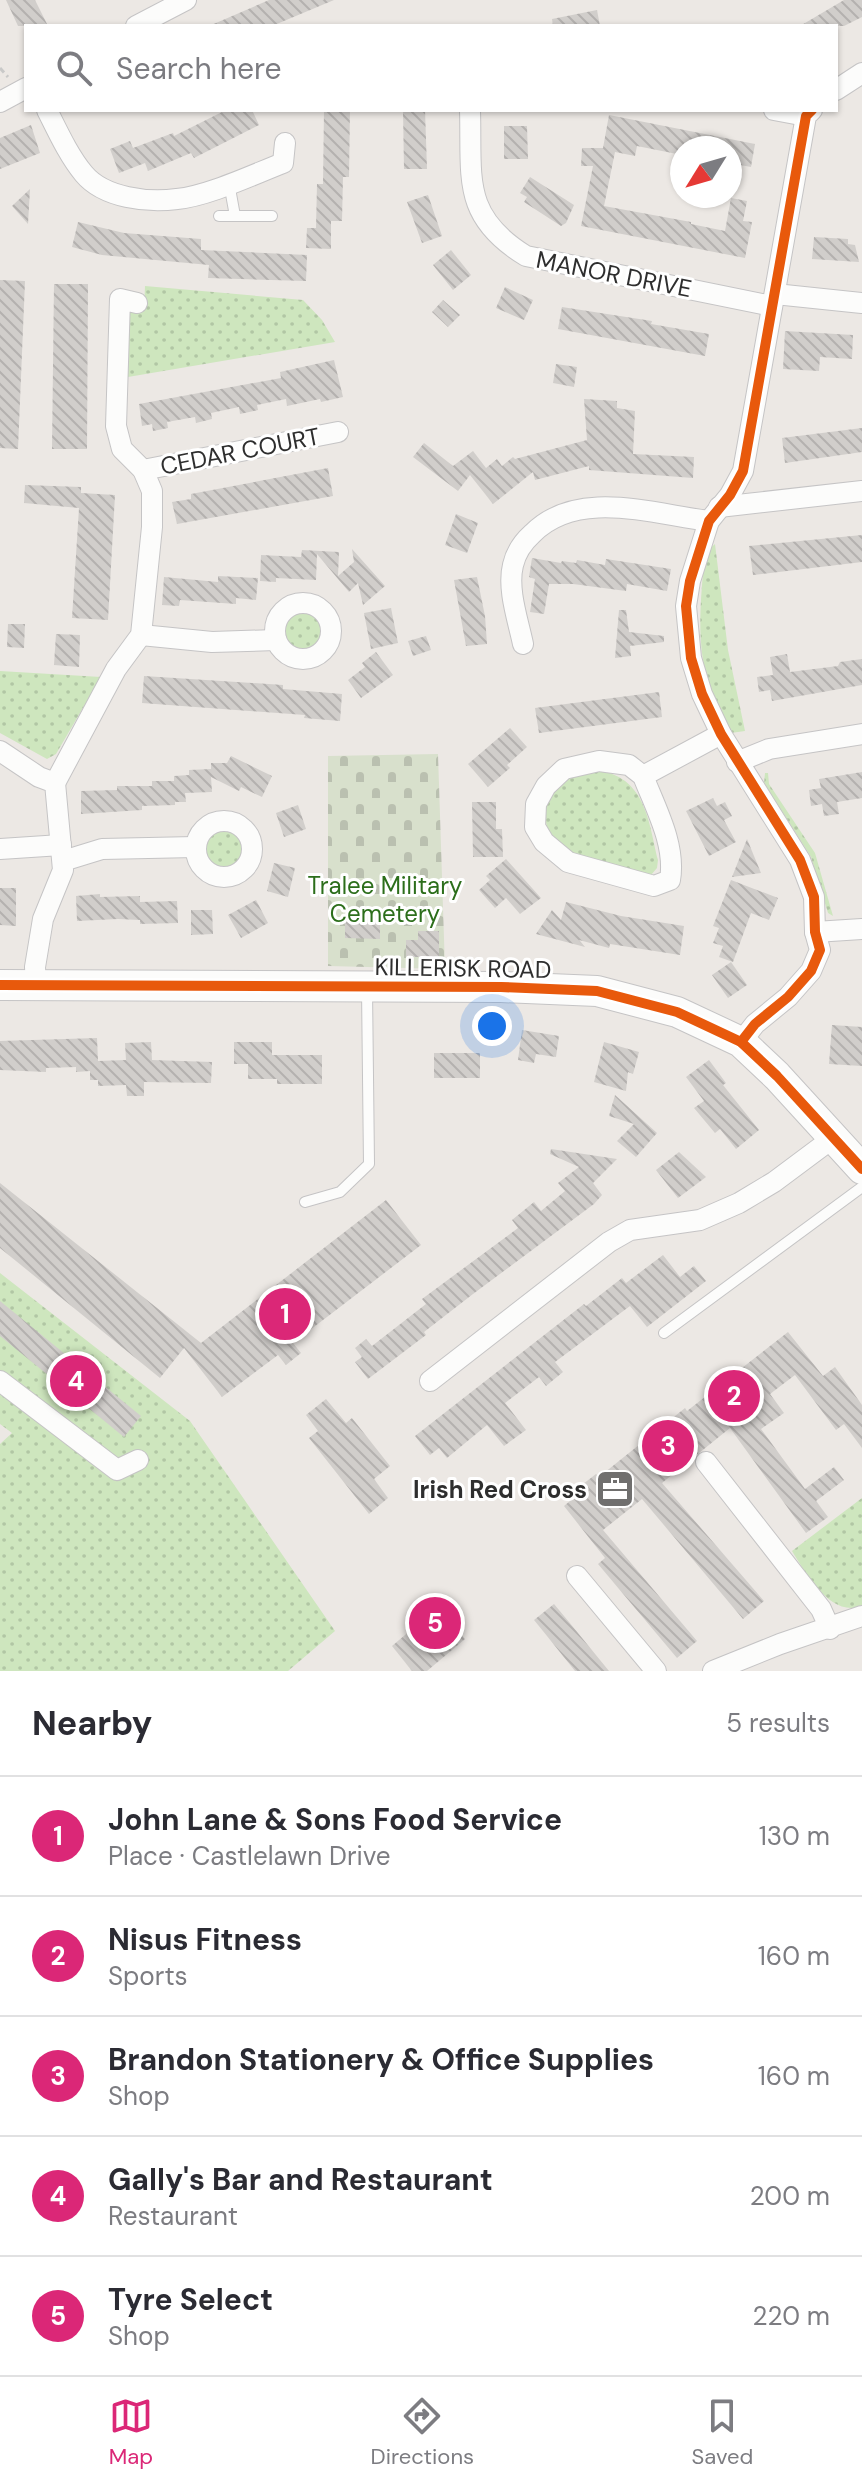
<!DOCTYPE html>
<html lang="en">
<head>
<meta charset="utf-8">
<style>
	body { margin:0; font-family:"DM Sans",sans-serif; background:#f7f7f7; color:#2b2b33 }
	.compass { position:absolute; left:670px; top:136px; width:72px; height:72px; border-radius:50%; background:#fff; box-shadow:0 2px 6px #0004; rotate:233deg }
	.you { position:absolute; left:492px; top:1026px; width:28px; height:28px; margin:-20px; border:6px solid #fff; border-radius:50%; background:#1a73e8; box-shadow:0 0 0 12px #1a73e833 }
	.badge { display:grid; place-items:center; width:52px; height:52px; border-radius:50%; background:#db2777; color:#fff; font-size:26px; font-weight:700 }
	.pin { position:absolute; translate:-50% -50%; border:4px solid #fff; box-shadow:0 2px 8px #0006 }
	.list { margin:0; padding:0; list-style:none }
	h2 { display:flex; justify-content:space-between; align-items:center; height:104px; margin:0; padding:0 32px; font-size:34px }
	h2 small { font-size:26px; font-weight:400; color:#7c7c81 }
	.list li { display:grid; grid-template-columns:52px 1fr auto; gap:24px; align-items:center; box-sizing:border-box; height:120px; padding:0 32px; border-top:2px solid #e1e1e2 }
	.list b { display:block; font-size:30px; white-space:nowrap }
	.list p { margin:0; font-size:26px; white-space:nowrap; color:#7c7c81 }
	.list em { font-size:26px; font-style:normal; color:#7c7c81 }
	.icon { flex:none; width:44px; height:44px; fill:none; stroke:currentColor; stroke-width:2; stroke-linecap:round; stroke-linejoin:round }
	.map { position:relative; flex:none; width:862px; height:1671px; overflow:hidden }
	.search { position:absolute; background:#fff; box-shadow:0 2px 6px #0004; left:24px; right:24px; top:24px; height:88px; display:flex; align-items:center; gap:20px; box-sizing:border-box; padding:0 28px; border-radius:0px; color:#7c7c81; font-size:30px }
	.sheet { height:704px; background:#fff }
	nav { display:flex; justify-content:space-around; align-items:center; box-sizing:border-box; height:112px; border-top:2px solid #e1e1e2; background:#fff; font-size:22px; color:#7c7c81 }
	nav a { display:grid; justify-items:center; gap:4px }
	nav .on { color:#db2777 }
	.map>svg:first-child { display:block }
</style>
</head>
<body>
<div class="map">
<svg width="862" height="1671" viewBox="0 0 862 1671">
	<defs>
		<pattern id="grass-dots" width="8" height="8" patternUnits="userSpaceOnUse" patternTransform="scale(2)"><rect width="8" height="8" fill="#cee6be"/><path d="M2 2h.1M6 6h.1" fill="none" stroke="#b1c6a4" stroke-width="1.8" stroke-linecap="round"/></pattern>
		<pattern id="cemetery-stones" width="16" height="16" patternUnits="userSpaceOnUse" patternTransform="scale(2)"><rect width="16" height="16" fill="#d8e0cc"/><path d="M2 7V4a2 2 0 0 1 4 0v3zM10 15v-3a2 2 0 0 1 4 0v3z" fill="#bac0b0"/></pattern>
		<pattern id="building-back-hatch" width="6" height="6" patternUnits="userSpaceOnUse" patternTransform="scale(2)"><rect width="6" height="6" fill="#d1cecb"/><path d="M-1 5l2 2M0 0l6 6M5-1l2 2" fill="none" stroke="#b4b1af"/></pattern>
	</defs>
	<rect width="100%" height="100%" fill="#ece8e4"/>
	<!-- grass -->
	<g fill="url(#grass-dots)">
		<path d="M 145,286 L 303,300 L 322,320 L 335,342 L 128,377 L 128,315 L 131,311 L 144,310 Z"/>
		<path d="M 715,544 L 728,650 L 745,731 L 731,733 C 695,675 698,627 704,562 L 706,552 Z"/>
		<circle cx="303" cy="632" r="19"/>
		<path d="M 0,671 L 101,677 L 56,754 L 47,759 L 0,733 Z"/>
		<path d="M 602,771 C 646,780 649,823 658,860 L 657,868 L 651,875 C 636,876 575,860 563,851 C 539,832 539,793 566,777 C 575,772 591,773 602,771 Z"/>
		<path d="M 765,773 L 768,773 L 769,784 L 815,853 L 833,916 L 828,913 L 811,857 L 764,783 Z"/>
		<circle cx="224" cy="848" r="19"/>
		<path d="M 0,1273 L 190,1421 L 335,1631 L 288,1671 L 0,1671 L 0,1444 L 12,1433 L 0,1424 Z"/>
		<path d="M 862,1498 L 862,1606 C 831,1618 806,1574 792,1551 Z"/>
	</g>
	<!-- cemetery -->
	<path fill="url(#cemetery-stones)" d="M 438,754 L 445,969 L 328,966 L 328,756 Z"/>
	<!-- building -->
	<g fill="url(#building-back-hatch)">
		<path d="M 6,0 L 35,0 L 48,26 L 18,26 Z"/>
		<path d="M 269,0 L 334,0 L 272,26 L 209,26 Z"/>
		<path d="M 844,0 L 862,0 L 862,17 L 844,26 L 800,26 Z"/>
		<path d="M 597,10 L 600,26 L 553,26 L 552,19 Z"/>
		<path d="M 226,110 L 252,110 L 259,125 L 194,158 L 191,153 L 148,171 L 145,163 L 119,173 L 110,149 L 130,141 L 133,148 L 173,133 L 174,136 Z"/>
		<path d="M 324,110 L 350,110 L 349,177 L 343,177 L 342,221 L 331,221 L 331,249 L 306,248 L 307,228 L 316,228 L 317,184 L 323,184 Z"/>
		<path d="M 403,110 L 425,110 L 427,169 L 404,169 Z"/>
		<path d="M 609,115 L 755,144 L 751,167 L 730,163 L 730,148 L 682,148 L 682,155 L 637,146 L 635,156 L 615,152 L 604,206 L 691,222 L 691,224 L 725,231 L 731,198 L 747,201 L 743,221 L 752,222 L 745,258 L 581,226 L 593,166 L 581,166 L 582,148 L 603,148 Z"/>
		<path d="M 31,125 L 40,153 L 0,169 L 0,138 Z"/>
		<path d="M 504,126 L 527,126 L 528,159 L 504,159 Z"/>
		<path d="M 530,177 L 574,205 L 566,223 L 561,226 L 524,202 L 527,197 L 520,193 Z"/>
		<path d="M 30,189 L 28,224 L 12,206 Z"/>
		<path d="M 428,195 L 442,236 L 422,243 L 407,202 Z"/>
		<path d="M 78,222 L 124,233 L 201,239 L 201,250 L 307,255 L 306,281 L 208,278 L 209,265 L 102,255 L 72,247 Z"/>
		<path d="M 814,237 L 848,239 L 848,244 L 855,245 L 859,262 L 812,259 Z"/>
		<path d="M 451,250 L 471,275 L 453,290 L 433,265 Z"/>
		<path d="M 0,280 L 25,281 L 18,449 L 0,448 Z"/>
		<path d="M 54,284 L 88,284 L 87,449 L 52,449 Z"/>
		<path d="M 505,287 L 533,300 L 524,320 L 496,308 Z"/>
		<path d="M 443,300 L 460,315 L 448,327 L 432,312 Z"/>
		<path d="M 562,307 L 652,321 L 651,324 L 709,334 L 705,356 L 558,329 Z"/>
		<path d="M 785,331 L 853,335 L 852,359 L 820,357 L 819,371 L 783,369 Z"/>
		<path d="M 334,360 L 343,397 L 321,402 L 320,399 L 287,406 L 286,399 L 257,405 L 258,410 L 240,414 L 239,407 L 211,413 L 212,419 L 196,423 L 195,417 L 167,422 L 168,428 L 153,431 L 152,424 L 142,426 L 139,404 L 281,378 L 280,372 Z"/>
		<path d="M 556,364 L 577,367 L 574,387 L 553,383 Z"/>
		<path d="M 584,399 L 617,401 L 617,408 L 635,411 L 633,454 L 694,457 L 693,478 L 589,470 L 589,466 L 535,480 L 533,472 L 493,504 L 470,475 L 458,491 L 413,457 L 424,443 L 453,466 L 473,451 L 486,468 L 497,459 L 502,466 L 513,457 L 515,459 L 587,440 Z"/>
		<path d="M 862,428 L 862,452 L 785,463 L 782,438 Z"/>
		<path d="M 328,468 L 333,496 L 177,524 L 172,502 L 191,499 L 191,494 Z"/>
		<path d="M 25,485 L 81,487 L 81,493 L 115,495 L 108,620 L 72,618 L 79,508 L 24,503 Z"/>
		<path d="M 456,514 L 478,523 L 467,553 L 445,545 Z"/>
		<path d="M 862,535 L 862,562 L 753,575 L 749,546 Z"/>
		<path d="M 352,549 L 385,586 L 363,605 L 358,583 L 349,592 L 317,554 L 316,580 L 276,578 L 276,582 L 260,581 L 261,555 L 301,557 L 302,550 L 339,552 L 338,576 L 354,562 Z"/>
		<path d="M 532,558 L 561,563 L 562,561 L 576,563 L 577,560 L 605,565 L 606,559 L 671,569 L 667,591 L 627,584 L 626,591 L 573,584 L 549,584 L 544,614 L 530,612 L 535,579 L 529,577 Z"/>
		<path d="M 218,576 L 258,578 L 256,600 L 236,598 L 236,604 L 180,600 L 179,606 L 162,605 L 164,577 L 218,582 Z"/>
		<path d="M 477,577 L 485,616 L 487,644 L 466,646 L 454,580 Z"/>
		<path d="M 391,608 L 398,643 L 371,649 L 364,613 Z"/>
		<path d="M 619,610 L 626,610 L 629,632 L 664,636 L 664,642 L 630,646 L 631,656 L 615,658 Z"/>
		<path d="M 8,624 L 25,624 L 24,648 L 7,647 Z"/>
		<path d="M 56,634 L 80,635 L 79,667 L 54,665 Z"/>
		<path d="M 426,636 L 431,650 L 413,656 L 408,641 Z"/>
		<path d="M 376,652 L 393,675 L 361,698 L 348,680 L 365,667 L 362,663 Z"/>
		<path d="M 787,654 L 790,672 L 838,666 L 840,662 L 862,659 L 862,685 L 772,701 L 770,690 L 759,692 L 757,677 L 773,675 L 770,657 Z"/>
		<path d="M 144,676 L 283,685 L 283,689 L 342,694 L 340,721 L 304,718 L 305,715 L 142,703 Z"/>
		<path d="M 659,692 L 662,717 L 539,733 L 535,708 Z"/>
		<path d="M 510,728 L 527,747 L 507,765 L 510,768 L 488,787 L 468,764 Z"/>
		<path d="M 231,756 L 272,776 L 262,797 L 241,787 L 239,791 L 211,777 L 212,792 L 185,793 L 186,802 L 175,802 L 175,805 L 142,806 L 142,810 L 81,814 L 81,791 L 117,790 L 117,786 L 152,786 L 152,781 L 174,781 L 174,776 L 189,775 L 189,770 L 211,769 L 211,763 L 227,763 Z"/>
		<path d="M 862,772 L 862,798 L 837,802 L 839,814 L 824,816 L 822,804 L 811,806 L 809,790 L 821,788 L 819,779 Z"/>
		<path d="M 713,798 L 717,806 L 725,802 L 732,816 L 724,820 L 736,842 L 709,856 L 686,811 Z"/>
		<path d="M 472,802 L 496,802 L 496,829 L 502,829 L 503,857 L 473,857 Z"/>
		<path d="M 298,805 L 306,829 L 284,837 L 276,813 Z"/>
		<path d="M 747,839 L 761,873 L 732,877 Z"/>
		<path d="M 506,859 L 541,898 L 520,914 L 506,898 L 495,908 L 479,890 L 490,880 L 486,876 Z"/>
		<path d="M 274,863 L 295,868 L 288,897 L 267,891 Z"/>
		<path d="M 731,880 L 778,898 L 769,920 L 751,913 L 733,962 L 719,957 L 723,946 L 713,943 L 719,928 L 713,926 Z"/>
		<path d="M 0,888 L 16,888 L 16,926 L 0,925 Z"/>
		<path d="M 100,894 L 100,897 L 140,896 L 140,902 L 177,901 L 178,923 L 140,924 L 140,920 L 118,919 L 77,921 L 76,896 Z"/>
		<path d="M 256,900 L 268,923 L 241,938 L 228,915 Z"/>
		<path d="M 566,902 L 621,916 L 684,926 L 680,955 L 610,944 L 609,948 L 579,940 L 585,947 L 536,934 L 552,910 L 561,920 Z"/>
		<path d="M 191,910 L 212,910 L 213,934 L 191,935 Z"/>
		<path d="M 345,914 L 380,914 L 380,939 L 345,938 Z"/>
		<path d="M 418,931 L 439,931 L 439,957 L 406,957 L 406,940 L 418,940 Z"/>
		<path d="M 731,962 L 747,985 L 728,998 L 712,975 Z"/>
		<path d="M 832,1025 L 862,1027 L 862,1066 L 829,1064 Z"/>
		<path d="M 522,1030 L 559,1036 L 556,1057 L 536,1054 L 534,1063 L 518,1060 Z"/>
		<path d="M 97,1038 L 98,1061 L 126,1060 L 125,1043 L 151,1042 L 152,1060 L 212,1062 L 211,1083 L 144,1082 L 144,1096 L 127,1096 L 126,1085 L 98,1086 L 98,1080 L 90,1080 L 90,1071 L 76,1072 L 76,1067 L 46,1068 L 46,1072 L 0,1070 L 0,1041 Z"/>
		<path d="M 234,1042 L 272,1042 L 272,1055 L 322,1055 L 322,1084 L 277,1084 L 277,1079 L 248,1079 L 248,1064 L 234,1064 Z"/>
		<path d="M 604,1042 L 639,1052 L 633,1074 L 628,1072 L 626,1091 L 594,1082 Z"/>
		<rect x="434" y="1053" width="46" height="25"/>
		<path d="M 709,1060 L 726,1083 L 723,1085 L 759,1130 L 736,1149 L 720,1129 L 715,1133 L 694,1108 L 704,1101 L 686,1077 Z"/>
		<path d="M 615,1095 L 657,1133 L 636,1157 L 617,1141 L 634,1124 L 609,1116 Z"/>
		<path d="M 551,1149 L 617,1159 L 593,1183 L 602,1195 L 594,1204 L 473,1294 L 424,1332 L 426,1335 L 368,1379 L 355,1362 L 362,1357 L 355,1348 L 366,1339 L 372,1346 L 426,1304 L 422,1299 L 518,1228 L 512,1220 L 534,1202 L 541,1211 L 565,1191 L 558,1183 L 579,1167 L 550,1154 Z"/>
		<path d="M 679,1152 L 706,1177 L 678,1198 L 656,1170 Z"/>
		<path d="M 0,1183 L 201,1343 L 386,1200 L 421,1245 L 293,1343 L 301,1353 L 286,1365 L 278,1355 L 222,1397 L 184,1348 L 160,1378 L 0,1248 Z"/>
		<path d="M 663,1255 L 680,1277 L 694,1266 L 706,1281 L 647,1327 L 630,1306 L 555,1362 L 563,1372 L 546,1386 L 539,1377 L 505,1403 L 526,1430 L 504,1446 L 487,1425 L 447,1458 L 439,1448 L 430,1455 L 415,1436 L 584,1304 L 586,1306 L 622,1278 L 626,1283 Z"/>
		<path d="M 0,1301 L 141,1416 L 124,1437 L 0,1336 Z"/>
		<path d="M 788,1332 L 823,1376 L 835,1367 L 862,1405 L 862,1448 L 844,1424 L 836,1430 L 795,1375 L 770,1394 L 784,1413 L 761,1429 L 805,1489 L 834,1467 L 844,1480 L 816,1501 L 828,1517 L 806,1533 L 730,1428 L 662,1483 L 764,1601 L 743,1619 L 642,1499 L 603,1530 L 697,1641 L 677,1658 L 598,1564 L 605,1558 L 564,1506 L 577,1495 L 574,1491 L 596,1474 L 599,1477 L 685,1408 L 687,1411 Z"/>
		<path d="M 326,1399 L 346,1423 L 352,1418 L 390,1466 L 374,1479 L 388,1498 L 369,1514 L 309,1438 L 318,1431 L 306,1415 Z"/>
		<path d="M 554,1604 L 569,1622 L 609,1671 L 575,1671 L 547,1636 L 534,1620 Z"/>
		<path d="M 438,1607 L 465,1639 L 427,1671 L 412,1671 L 392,1646 Z"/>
	</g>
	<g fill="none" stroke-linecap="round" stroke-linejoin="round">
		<!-- lane casing -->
		<g stroke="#c5c4c5" stroke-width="12">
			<g id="lane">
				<path d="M 229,183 L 235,216"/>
				<path d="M 219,216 L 272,216"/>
				<path d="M 305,1202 L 340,1192 L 369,1164 L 367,989"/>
				<path d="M 664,1333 L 862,1187"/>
			</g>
		</g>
		<!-- street casing -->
		<g stroke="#c5c4c5" stroke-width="22">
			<g id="street">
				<path d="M 136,26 L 186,0"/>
				<path d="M 836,90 L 862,73"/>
				<path d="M 0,102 L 26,88"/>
				<path d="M 47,110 C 58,132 69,156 84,174 C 104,198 148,203 177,199 C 208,196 252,175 283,163 L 285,143"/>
				<path d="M 470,110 C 472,178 461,216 526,256 L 772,306"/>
				<path d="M 774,110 L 806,116"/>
				<path d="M 775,294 L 862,303"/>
				<path d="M 143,470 L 338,432"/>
				<path d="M 719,507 L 862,491"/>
				<circle cx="303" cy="631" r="28"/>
				<path d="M 141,635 L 212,642 L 276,640"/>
				<path d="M 523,644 C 518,620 507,589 513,565 C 516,552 522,543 532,534 C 577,488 652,514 709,521"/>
				<path d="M 0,751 L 39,777 L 55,783 L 63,870 L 43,919 L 35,967 L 36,985"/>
				<path d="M 737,762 L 769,749 L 862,734"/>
				<path d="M 643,776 C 656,809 676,845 670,880 L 654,886 L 568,862 L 544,842 L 535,827 L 536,804 L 546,786 L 564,769 L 599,761 L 629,765 L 643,776 L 721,734"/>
				<path d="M 55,783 L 116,669 L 141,635 L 152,527 L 152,491 L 143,470 L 122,449 L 116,426 L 120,299 L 137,303"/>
				<circle cx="224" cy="849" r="28"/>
				<path d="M 0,849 L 61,845"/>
				<path d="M 63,861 L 102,849 L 195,847"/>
				<path d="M 815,932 L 862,929"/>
				<path d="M 741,1042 L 755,1024 L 788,997 L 811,971 L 820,950 L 815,932 L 814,897 L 800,860 L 721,734 L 702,694 L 691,658 L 686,606 L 690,581 L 709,521 L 730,495 L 743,471 L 806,116 L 812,110"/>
				<path d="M 0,1381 L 117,1470 L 138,1460"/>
				<path d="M 430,1381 L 609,1242 L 630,1230 L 700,1220 L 739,1203 L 774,1182 L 833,1138"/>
				<path d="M 706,1462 L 821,1609 L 830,1629"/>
				<path d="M 577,1576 L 656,1671"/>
				<path d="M 713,1671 L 780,1644 L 862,1616"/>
			</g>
		</g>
		<!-- secondary casing -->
		<g stroke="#c5c4c5" stroke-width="32">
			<path id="secondary" d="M 0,985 L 501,987 L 597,991 L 677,1012 L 741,1042 L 777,1076 L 862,1169"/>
		</g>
		<!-- path -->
		<path stroke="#c9c9c8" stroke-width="3" stroke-dasharray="6 4" stroke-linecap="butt" d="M 0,68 L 8,77"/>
		<!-- lane -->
		<use href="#lane" stroke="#fcfcfb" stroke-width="10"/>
		<!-- street -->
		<use href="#street" stroke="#fcfcfb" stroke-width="20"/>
		<!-- secondary -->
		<use href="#secondary" stroke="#fcfcfb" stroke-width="30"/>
		<!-- cycleway casing -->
		<g stroke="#fff" stroke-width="15">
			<g id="cycleway">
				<path d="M 0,985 L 501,987 L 597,991 L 677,1012 L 741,1042 L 777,1076 L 862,1169"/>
				<path d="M 741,1042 L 755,1024 L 788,997 L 811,971 L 820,950 L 815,932 L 814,897 L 800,860 L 721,734 L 702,694 L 691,658 L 686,606 L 690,581 L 709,521 L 730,495 L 743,471 L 806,116 L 812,110"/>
			</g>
		</g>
		<!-- cycleway -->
		<use href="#cycleway" stroke="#e8590c" stroke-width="10"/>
	</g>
	<!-- icons -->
	<defs>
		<g id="office-square" transform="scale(2)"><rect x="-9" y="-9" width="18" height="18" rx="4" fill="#706f6e" stroke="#fff"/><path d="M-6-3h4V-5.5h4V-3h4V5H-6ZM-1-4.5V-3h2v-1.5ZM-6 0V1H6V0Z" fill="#fff"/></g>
	</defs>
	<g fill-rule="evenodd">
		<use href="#office-square" x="615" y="1489"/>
	</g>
	<g text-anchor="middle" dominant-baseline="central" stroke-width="6" stroke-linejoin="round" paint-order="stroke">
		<!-- street labels -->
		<g font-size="24" fill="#2e2e2e" stroke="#fff">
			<text transform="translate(614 274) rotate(11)">MANOR DRIVE</text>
			<text transform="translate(240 451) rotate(-11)">CEDAR COURT</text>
			<text transform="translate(463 968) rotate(1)">KILLERISK ROAD</text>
		</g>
		<!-- park labels -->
		<g font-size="24" fill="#2c6e1b" stroke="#fff">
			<text x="385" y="885">Tralee Military<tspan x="385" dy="28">Cemetery</tspan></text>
		</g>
		<!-- poi labels -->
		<g font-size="24" font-weight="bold" fill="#2e2e2e" stroke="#fff" text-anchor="end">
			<text x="587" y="1489">Irish Red Cross</text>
		</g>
	</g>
</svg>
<svg class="compass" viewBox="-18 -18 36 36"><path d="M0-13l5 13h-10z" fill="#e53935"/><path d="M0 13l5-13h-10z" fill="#7c7c81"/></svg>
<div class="you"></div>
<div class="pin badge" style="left:285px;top:1314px">1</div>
<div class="pin badge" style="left:734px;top:1396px">2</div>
<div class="pin badge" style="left:668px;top:1446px">3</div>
<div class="pin badge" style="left:76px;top:1381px">4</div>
<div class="pin badge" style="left:435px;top:1623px">5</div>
<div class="search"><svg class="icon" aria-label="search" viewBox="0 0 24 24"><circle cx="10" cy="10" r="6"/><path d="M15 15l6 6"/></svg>Search here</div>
</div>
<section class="sheet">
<h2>Nearby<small>5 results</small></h2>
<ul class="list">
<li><span class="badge">1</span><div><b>John Lane &amp; Sons Food Service</b><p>Place · Castlelawn Drive</p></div><em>130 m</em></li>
<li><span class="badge">2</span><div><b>Nisus Fitness</b><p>Sports</p></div><em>160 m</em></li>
<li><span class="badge">3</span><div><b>Brandon Stationery &amp; Office Supplies</b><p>Shop</p></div><em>160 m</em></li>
<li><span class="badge">4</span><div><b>Gally's Bar and Restaurant</b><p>Restaurant</p></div><em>200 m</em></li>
<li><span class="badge">5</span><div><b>Tyre Select</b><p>Shop</p></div><em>220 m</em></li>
</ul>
</section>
<nav>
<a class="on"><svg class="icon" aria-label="map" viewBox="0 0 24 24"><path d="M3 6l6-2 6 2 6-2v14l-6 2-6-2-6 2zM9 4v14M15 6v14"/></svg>Map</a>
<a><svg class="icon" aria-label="directions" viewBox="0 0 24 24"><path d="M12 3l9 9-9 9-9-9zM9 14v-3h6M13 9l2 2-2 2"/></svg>Directions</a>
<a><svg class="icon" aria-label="saved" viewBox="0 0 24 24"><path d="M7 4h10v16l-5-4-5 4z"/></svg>Saved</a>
</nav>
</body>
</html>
